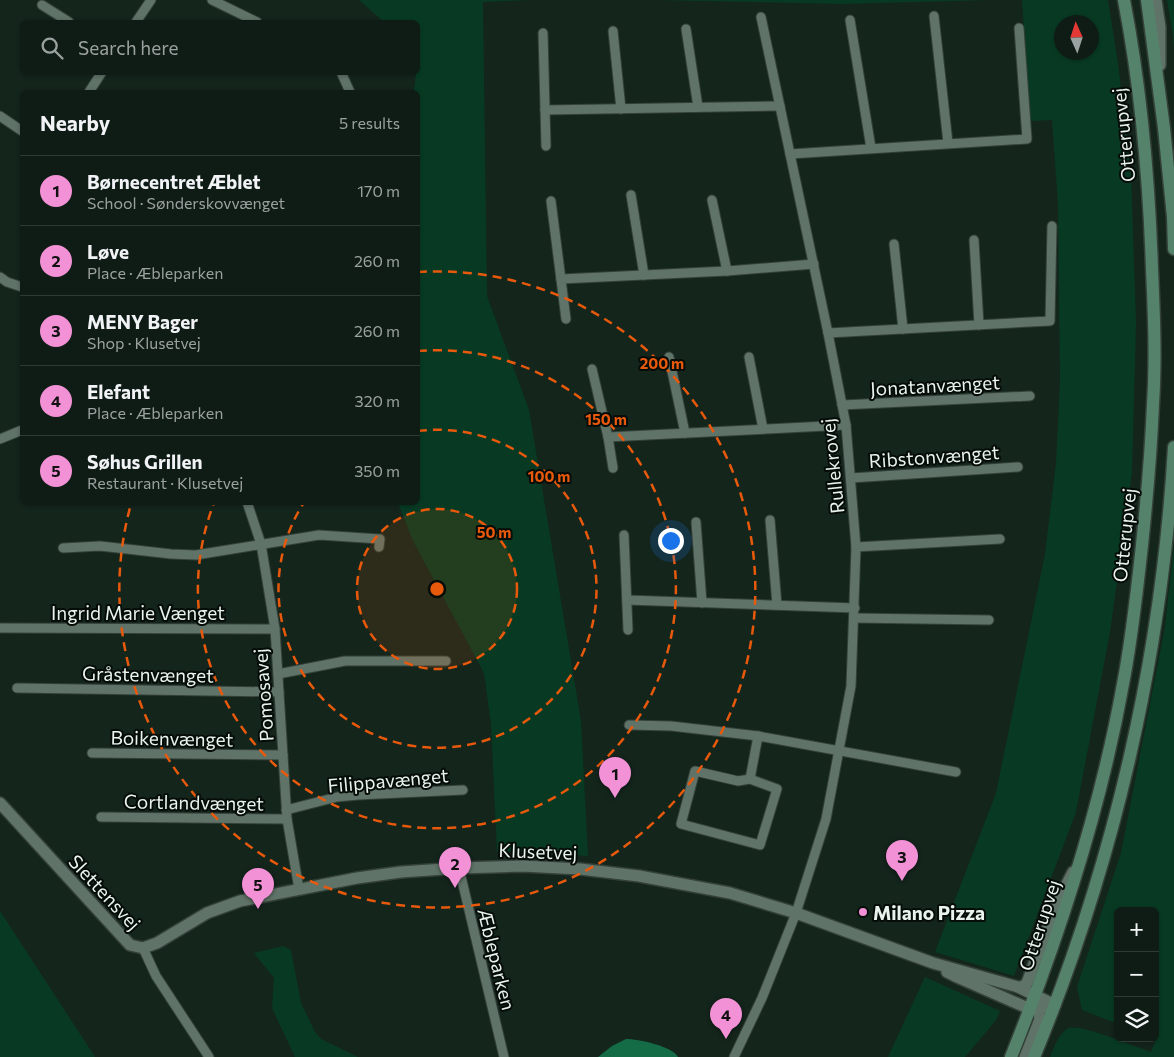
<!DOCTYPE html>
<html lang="en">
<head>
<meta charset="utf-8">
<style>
	body { margin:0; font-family:Commissioner,sans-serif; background:#18251e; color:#f1f3f6 }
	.controls { position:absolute; right:15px; bottom:15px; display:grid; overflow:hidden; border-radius:8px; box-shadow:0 1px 4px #0004 }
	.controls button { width:45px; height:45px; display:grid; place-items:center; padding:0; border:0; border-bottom:1px solid #2f3a34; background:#0f1c15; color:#f1f3f6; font:25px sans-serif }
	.compass { position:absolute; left:1054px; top:15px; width:45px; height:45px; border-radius:50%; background:#0f1c15; box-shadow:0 1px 4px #0004; rotate:357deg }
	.you { position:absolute; left:670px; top:540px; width:18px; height:18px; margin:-12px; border:4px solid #fff; border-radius:50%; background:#1a73e8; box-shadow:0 0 0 8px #1a73e833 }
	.badge { display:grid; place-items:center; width:32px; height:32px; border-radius:50%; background:#f391d6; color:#111; font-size:16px; font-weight:700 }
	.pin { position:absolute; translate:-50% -41px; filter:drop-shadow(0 1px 2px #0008) }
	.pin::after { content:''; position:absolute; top:26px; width:18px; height:15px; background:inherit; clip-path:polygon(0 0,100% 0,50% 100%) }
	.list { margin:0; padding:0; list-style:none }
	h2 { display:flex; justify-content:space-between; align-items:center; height:65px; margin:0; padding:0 20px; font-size:21px }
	h2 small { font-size:16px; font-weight:400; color:#9ba1a0 }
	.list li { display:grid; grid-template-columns:32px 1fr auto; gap:15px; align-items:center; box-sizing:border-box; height:70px; padding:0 20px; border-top:1px solid #2f3a34 }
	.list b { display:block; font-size:19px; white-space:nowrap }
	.list p { margin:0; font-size:16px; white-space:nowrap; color:#9ba1a0 }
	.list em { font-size:16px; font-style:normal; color:#9ba1a0 }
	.icon { flex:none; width:28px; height:28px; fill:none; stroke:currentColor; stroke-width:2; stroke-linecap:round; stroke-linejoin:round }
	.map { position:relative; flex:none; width:1174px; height:1057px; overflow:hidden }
	.search { position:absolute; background:#0f1c15; box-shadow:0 1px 4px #0004; left:20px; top:20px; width:400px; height:55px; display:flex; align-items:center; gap:12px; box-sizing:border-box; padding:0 18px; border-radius:8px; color:#9ba1a0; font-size:19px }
	.panel { position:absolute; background:#0f1c15; box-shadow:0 1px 4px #0004; left:20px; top:90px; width:400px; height:415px; border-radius:8px }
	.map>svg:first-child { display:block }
</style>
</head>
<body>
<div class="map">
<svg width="1174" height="1057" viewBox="0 0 1174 1057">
	<rect width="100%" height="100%" fill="#14251c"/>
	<!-- green -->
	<g fill="#083a23" fill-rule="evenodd">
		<path d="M 359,0 L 530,0 L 483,2 L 487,296 L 529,410 L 581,721 L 588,856 L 524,851 L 497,852 L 491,724 L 484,673 L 413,541 L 398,503 L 418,502 L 418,92 L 414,92 L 416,73 L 418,72 L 418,22 L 384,22 Z"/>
		<path d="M 656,0 L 990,0 L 843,4 Z"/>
		<path d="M 1022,0 L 1108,0 L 1118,63 L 1131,172 L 1136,323 L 1132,473 L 1110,632 L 1076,812 L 1014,976 L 935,952 L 996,793 L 1045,554 L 1056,463 L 1060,382 L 1058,204 L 1052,120 L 1030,121 ZM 1062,22 L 1092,22 L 1092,52 L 1062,52 Z"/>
		<path d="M 1167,0 L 1174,0 L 1174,52 L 1173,36 Z"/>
		<path d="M 1174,545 L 1174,1057 L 1050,1057 C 1054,1048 1059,1032 1069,1028 C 1082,1024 1135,1047 1151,1052 L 1156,1039 L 1154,1038 L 1155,911 L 1118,911 L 1118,1024 L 1082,1010 L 1077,987 L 1121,853 L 1165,627 Z"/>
		<path d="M 0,911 L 95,1057 L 0,1057 Z"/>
		<path d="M 283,946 L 291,950 L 301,1003 L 315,1032 L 321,1039 L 358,1057 L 295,1057 L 272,1008 L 274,978 L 254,953 Z"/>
		<path d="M 925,977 L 1000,1011 L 996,1020 L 965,1057 L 888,1057 Z"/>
	</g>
	<!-- water -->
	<path fill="#146c46" d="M 626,1039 C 638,1039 672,1046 678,1057 L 598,1057 L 612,1046 Z"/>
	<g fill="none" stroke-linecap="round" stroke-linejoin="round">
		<!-- minor casing -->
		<g stroke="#344139" stroke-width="11">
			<g id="minor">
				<path d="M 212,0 L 257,22"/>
				<path d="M 42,5 L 69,22"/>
				<path d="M 934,16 L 948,143"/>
				<path d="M 850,20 L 871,148"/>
				<path d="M 136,22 L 151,0"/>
				<path d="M 686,29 L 698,107"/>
				<path d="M 613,31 L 621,109"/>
				<path d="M 543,33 L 546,146"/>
				<path d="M 341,72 L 350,92"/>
				<path d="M 89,92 L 102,72"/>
				<path d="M 545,110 L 780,106"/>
				<path d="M 0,116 L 22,131"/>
				<path d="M 790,154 L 1027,139 L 1019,28"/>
				<path d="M 631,195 L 644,275"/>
				<path d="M 712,200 L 727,271"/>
				<path d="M 551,201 L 566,319"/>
				<path d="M 974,240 L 979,325"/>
				<path d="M 894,244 L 903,329"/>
				<path d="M 0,277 L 7,282 L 22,287"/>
				<path d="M 561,279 L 727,271 L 814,264"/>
				<path d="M 828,333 L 1050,321 L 1052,226"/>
				<path d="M 669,357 L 685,433"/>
				<path d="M 749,357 L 763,429"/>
				<path d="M 592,369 L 608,437 L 613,468"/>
				<path d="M 842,405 L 1030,396"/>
				<path d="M 608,437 L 846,425"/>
				<path d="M 0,439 L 22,430"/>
				<path d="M 851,478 L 1018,467"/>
				<path d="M 247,502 L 261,544 L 275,629 L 287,819 L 299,889"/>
				<path d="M 770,520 L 777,605"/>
				<path d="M 696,522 L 702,603"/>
				<path d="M 624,535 L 628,630"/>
				<path d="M 856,547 L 1000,539"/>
				<path d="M 63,548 L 100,546 L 171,554 L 196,555 L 319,535 L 380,539 L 379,547"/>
				<path d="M 627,600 L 855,608"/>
				<path d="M 854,618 L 989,620"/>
				<path d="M 0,628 L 275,629"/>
				<path d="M 278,674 L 345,661 L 446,661"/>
				<path d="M 17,688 L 279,692"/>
				<path d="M 629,725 L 671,726 L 758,736 L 956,772"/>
				<path d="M 92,753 L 283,755"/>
				<path d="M 750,779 L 777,789 L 760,845 L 681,824 L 695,771 L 738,781 L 750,779 L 758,736"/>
				<path d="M 286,810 L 337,797 L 358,795 L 463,790"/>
				<path d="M 101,817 L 287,819"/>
				<path d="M 459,868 L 504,1057"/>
				<path d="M 143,948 L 156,976 L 209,1057"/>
				<path d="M 734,1057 L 762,998 L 796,913 L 826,819 L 851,686 L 856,547 L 846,425 L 828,333 L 761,17"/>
			</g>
		</g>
		<!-- tertiary casing -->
		<g stroke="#344139" stroke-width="14">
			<g id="tertiary">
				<path d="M 1156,0 L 1160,27 L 1160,65"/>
				<path d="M 0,803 L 130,945 L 143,948 L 157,943 L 207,913 L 240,901 L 357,878 L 401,872 L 459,868 L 522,866 L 580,869 L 639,876 L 730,893 L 796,913 L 933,963 L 1018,987 L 1055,1005"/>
				<path d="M 947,972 L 957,977 L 1030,1009 L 1038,1009 L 1055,1005"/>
				<path d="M 1018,987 L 1022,987 L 1027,983 L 1055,907 L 1073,872"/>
				<path d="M 1025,1057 L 1040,1019 L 1037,1002"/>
			</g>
		</g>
		<!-- secondary casing -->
		<g stroke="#344139" stroke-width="15">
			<g id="secondary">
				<path d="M 1147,0 L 1164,128 L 1173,217 L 1174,249"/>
				<path d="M 1011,1057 C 1059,937 1100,812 1123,684 C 1132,638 1137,591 1142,545 C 1147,498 1151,451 1153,404 C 1156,359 1154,314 1152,269 C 1149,179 1141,88 1124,0"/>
				<path d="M 1034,1057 C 1114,864 1162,656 1174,447"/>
			</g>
		</g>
		<!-- minor -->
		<use href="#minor" stroke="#607368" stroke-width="9"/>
		<!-- tertiary -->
		<use href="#tertiary" stroke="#607368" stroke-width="11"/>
		<!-- secondary -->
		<use href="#secondary" stroke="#55826b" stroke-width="12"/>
	</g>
	<!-- distance rings -->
	<circle cx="437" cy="589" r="80" fill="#e8590c" fill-opacity=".12"/>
	<g fill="none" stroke="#e8590c" stroke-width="2.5" stroke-dasharray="9 6">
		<circle cx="437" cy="589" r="80"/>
		<path d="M418 431A159 159 0 1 1 303 504"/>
		<path d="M418 351A239 239 0 1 1 214 503"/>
		<path d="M418 272A318 318 0 1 1 131 504"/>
	</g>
	<!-- markers -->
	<circle fill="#f391d6" stroke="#060c08" stroke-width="2" cx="863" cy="912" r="5"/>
	<g text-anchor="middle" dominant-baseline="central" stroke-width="4" stroke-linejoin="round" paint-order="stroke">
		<!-- street labels -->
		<g font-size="19" fill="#e9f4ed" stroke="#060c08">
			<text transform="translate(1123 135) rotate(-96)">Otterupvej</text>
			<text transform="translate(935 385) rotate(-3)">Jonatanvænget</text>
			<text transform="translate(934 456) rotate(-4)">Ribstonvænget</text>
			<text transform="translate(832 466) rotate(-96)">Rullekrovej</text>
			<text transform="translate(1124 535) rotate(-84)">Otterupvej</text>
			<text x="138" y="612">Ingrid Marie Vænget</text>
			<text transform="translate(148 674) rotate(1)">Gråstenvænget</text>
			<text transform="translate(263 695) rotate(-94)">Pomosavej</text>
			<text transform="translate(172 738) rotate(1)">Boikenvænget</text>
			<text transform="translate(388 780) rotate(-5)">Filippavænget</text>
			<text transform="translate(194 802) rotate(1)">Cortlandvænget</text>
			<text transform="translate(538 851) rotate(2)">Klusetvej</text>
			<text transform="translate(105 892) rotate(47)">Slettensvej</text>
			<text transform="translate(1039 925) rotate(-72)">Otterupvej</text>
			<text transform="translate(497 959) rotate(76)">Æbleparken</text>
		</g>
		<!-- poi labels -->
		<g font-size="19" font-weight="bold" fill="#e9f4ed" stroke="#060c08" text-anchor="start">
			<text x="873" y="912">Milano Pizza</text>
		</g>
	</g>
	<circle cx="437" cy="589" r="8" fill="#e8590c" stroke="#060c08" stroke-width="2.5"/>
	<g font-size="15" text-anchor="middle" font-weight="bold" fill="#e8590c" stroke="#060c08" stroke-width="4" stroke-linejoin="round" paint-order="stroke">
		<text x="662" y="369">200 m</text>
		<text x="606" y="425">150 m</text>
		<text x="549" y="482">100 m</text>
		<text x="494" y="538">50 m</text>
	</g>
</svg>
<div class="controls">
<button>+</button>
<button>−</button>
<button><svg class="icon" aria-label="layers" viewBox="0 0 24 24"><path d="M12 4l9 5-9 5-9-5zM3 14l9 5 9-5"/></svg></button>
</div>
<svg class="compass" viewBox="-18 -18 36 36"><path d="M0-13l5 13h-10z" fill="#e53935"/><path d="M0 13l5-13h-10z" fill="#9ba1a0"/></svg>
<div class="you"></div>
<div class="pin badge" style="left:615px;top:798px">1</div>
<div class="pin badge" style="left:455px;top:888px">2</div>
<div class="pin badge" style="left:902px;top:881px">3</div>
<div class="pin badge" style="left:726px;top:1039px">4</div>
<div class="pin badge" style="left:258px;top:909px">5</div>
<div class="search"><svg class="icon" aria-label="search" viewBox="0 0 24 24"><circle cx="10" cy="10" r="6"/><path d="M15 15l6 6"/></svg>Search here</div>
<section class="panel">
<h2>Nearby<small>5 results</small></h2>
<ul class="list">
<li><span class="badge">1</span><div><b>Børnecentret Æblet</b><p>School · Sønderskovvænget</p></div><em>170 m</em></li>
<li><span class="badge">2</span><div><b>Løve</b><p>Place · Æbleparken</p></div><em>260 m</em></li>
<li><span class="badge">3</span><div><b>MENY Bager</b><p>Shop · Klusetvej</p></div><em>260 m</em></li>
<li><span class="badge">4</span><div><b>Elefant</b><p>Place · Æbleparken</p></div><em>320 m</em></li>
<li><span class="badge">5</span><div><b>Søhus Grillen</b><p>Restaurant · Klusetvej</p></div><em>350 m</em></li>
</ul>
</section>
</div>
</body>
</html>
